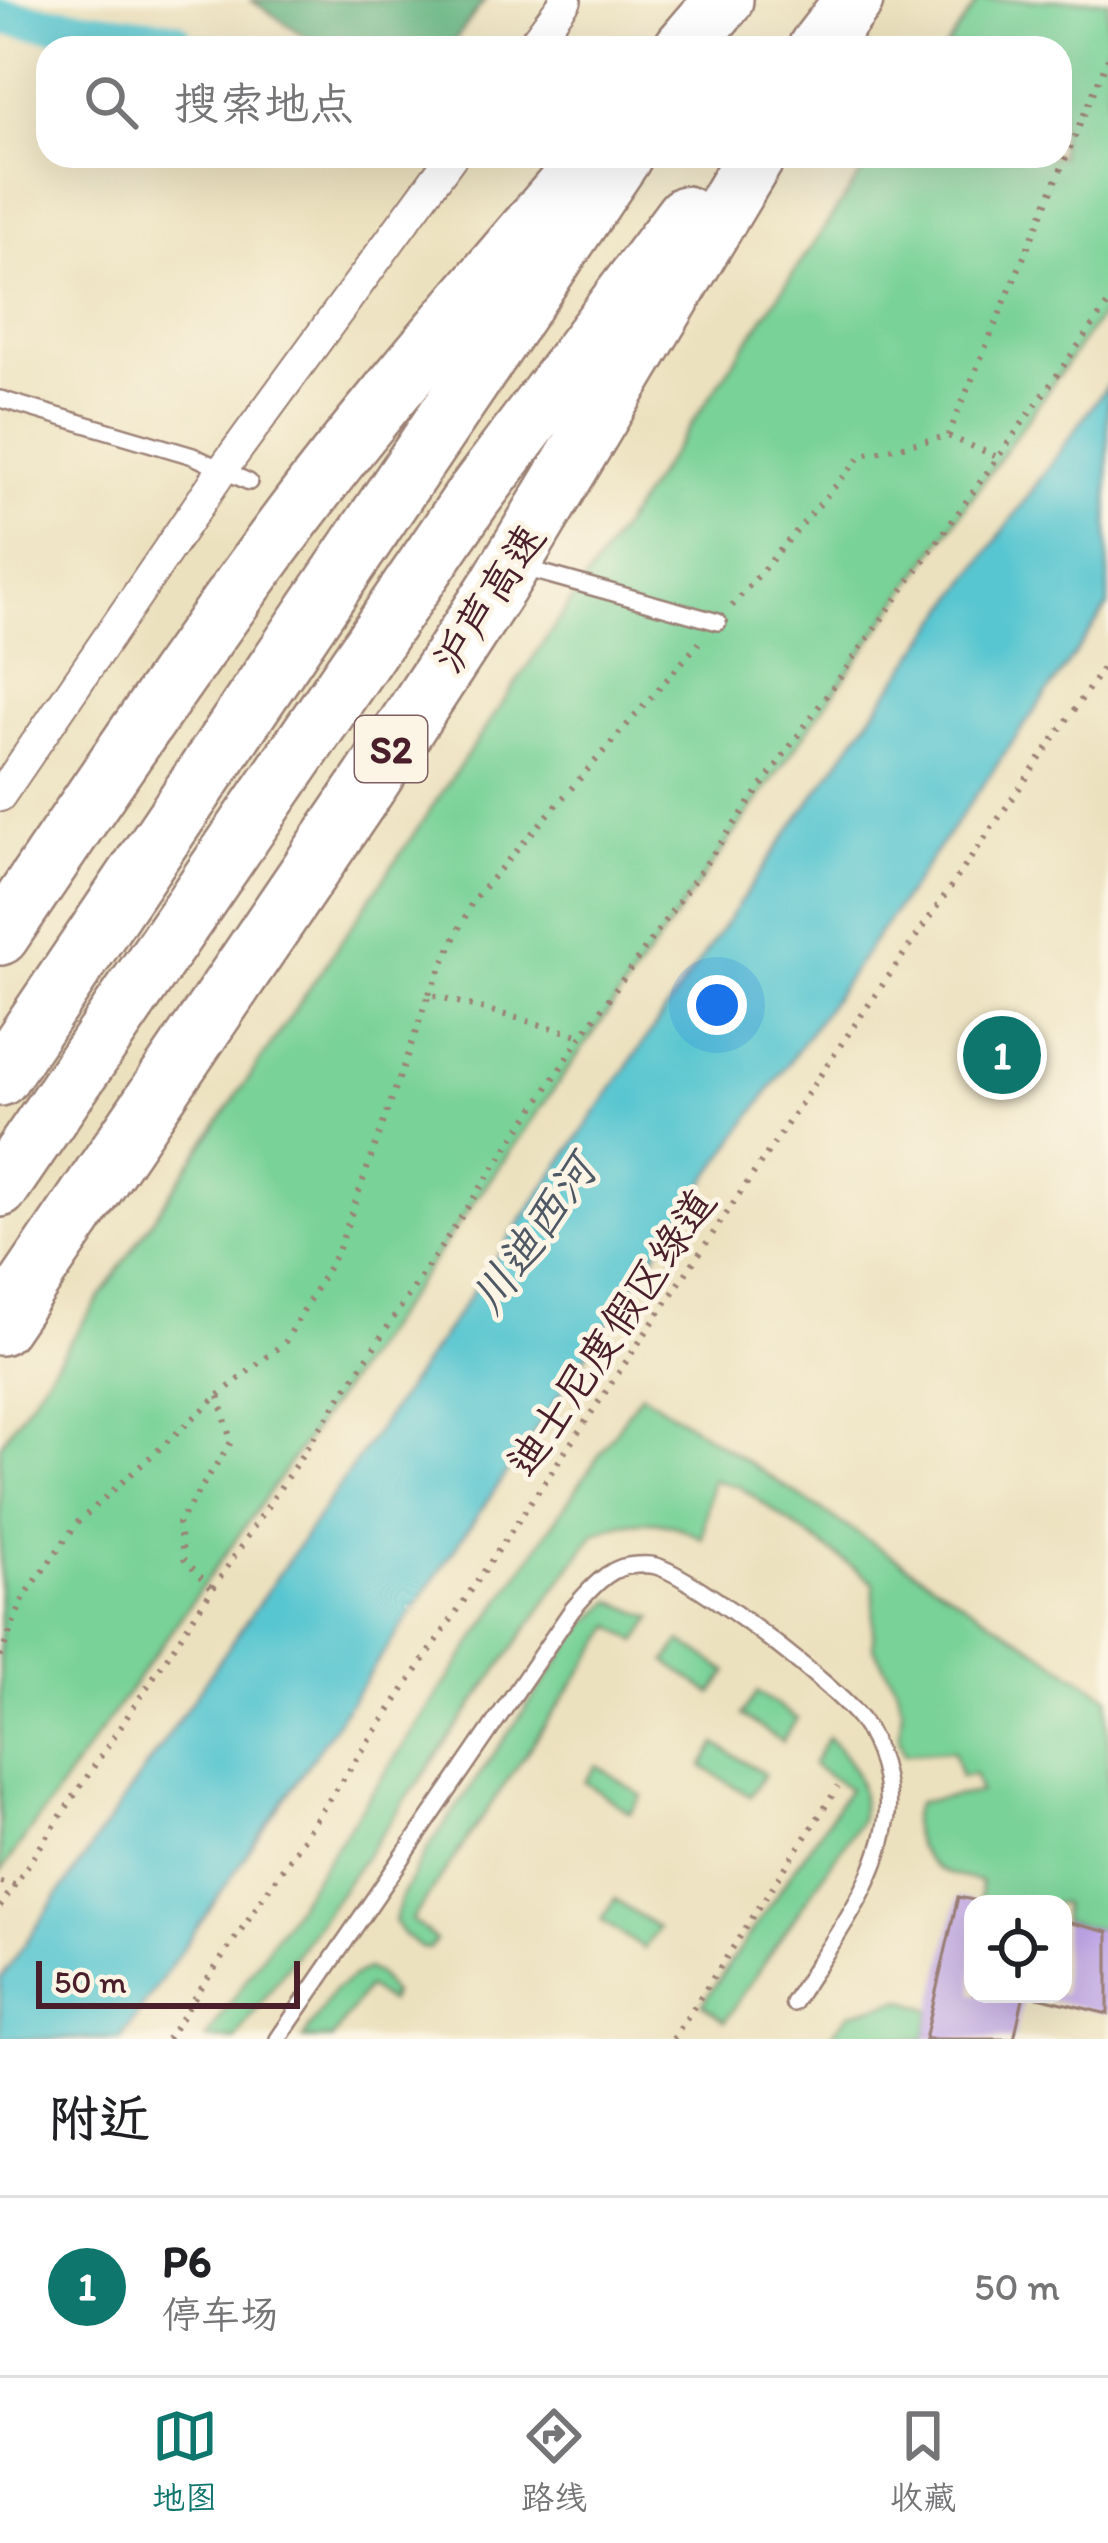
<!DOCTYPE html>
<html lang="zh">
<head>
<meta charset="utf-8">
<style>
	body { margin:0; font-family:Itim,"LXGW WenKai TC",sans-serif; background:#f6f6f6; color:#202124 }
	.controls { position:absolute; right:36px; bottom:36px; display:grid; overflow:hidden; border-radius:24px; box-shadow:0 12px 48px #0002 }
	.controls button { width:108px; height:108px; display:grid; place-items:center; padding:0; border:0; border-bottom:3px solid #e0e0e0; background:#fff; color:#202124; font:60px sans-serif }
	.scale { position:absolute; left:36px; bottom:30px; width:264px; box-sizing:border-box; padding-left:12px; border:6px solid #4a1f2b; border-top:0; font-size:33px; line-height:42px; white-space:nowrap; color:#4a1f2b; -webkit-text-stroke:9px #fcf5e5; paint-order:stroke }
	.you { position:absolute; left:717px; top:1005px; width:42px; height:42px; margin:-30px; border:9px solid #fff; border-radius:50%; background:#1a73e8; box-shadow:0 0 0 18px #1a73e833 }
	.badge { display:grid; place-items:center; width:78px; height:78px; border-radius:50%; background:#0f766e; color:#fff; font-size:39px; font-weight:700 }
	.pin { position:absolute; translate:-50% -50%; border:6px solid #fff; box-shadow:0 3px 12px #0006 }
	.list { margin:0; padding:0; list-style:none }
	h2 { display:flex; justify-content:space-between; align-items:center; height:156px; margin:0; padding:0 48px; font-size:51px }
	h2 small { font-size:39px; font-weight:400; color:#757577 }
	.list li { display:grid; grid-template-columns:78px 1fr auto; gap:36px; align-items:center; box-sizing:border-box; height:180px; padding:0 48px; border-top:3px solid #e0e0e0 }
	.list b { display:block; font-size:45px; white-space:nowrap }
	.list p { margin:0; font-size:39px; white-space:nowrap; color:#757577 }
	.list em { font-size:39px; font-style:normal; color:#757577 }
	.icon { flex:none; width:66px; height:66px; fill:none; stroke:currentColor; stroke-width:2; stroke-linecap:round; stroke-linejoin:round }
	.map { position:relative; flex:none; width:1108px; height:2039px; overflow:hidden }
	.search { position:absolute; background:#fff; box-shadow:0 12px 48px #0002; left:36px; right:36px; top:36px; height:132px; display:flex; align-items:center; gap:30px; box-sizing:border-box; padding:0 42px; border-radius:36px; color:#757577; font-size:45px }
	.sheet { height:336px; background:#fff }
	nav { display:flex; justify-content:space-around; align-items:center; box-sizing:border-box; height:168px; border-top:3px solid #e0e0e0; background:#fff; font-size:33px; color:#757577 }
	nav a { display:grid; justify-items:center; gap:6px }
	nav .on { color:#0f766e }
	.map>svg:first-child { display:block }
</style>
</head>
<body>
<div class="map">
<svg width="1108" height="2039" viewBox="0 0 1108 2039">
	<rect width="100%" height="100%" fill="#fcf5e5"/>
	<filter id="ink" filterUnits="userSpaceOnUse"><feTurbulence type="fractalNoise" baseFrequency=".00833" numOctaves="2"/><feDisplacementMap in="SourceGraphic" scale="24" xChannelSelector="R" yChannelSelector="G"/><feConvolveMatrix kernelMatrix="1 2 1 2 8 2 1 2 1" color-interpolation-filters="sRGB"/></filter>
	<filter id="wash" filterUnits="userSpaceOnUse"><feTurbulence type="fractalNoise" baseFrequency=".004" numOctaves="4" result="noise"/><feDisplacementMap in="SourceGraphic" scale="48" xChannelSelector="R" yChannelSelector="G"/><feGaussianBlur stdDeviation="2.7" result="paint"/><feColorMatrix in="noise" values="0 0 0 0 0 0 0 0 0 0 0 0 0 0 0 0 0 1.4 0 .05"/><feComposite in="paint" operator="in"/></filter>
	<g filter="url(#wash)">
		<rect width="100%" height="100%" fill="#ece1be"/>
		<!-- green -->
		<g fill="#79d298" stroke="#627862" stroke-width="3">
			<path d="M 979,0 L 1108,0 L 1108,305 L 0,1873 L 0,1445 L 873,156 L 1060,156 L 1060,48 L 946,48 Z"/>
			<path d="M 641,1393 L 1108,1696 L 1108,1932 L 1063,1921 L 1063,1904 L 980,1902 L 981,1882 C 969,1878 952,1877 941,1871 C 917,1859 903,1822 919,1802 L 980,1792 L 974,1774 L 961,1777 L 953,1751 L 904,1754 L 899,1738 L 902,1709 L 896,1686 L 873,1647 L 874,1582 L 740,1487 L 712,1480 L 702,1539 C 667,1517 632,1517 595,1533 L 236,2039 L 206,2039 Z"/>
			<path d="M 612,1601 L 653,1618 L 637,1642 L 613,1626 L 412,1920 L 436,1940 L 429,1949 L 420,1948 L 403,1934 L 394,1921 L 400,1900 L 427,1850 L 582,1628 Z"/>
			<path d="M 681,1641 L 728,1672 L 712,1694 L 666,1662 Z"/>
			<path d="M 757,1692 L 797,1719 L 782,1742 L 742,1715 Z"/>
			<path d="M 828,1737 C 853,1764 868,1782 860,1820 L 725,2021 L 702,2004 L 849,1789 L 812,1765 Z"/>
			<path d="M 716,1744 L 764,1774 L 750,1796 L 702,1766 Z"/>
			<path d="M 597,1765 L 642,1796 L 630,1813 L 585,1782 Z"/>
			<path d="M 615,1899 L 658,1928 L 644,1949 L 601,1920 Z"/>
			<path d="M 366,1969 L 377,1973 L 392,1993 L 389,2002 L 367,1987 L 332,2039 L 303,2039 L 335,1989 Z"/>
			<path d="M 902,2000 L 932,2010 L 925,2039 L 827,2039 L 850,2013 Z"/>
		</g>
		<!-- forest -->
		<path fill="#62b480" stroke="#566a56" stroke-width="3" d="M 251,0 L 485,0 L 449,48 L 323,48 Z"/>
		<!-- water -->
		<path fill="#59c6d0" stroke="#52727e" stroke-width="3" d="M 1108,384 L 1108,606 L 671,1231 L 121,2039 L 0,2039 L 0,1980 L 782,841 Z"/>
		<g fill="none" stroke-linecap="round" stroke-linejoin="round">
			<!-- canal -->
			<path stroke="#59c6d0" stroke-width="36" d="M 0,17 L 174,39"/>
		</g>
		<g id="blocks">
			<!-- building -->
			<g fill="#bca1e8">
				<path d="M 958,1897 L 973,1900 L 973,1994 L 1024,1994 L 1014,2039 L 925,2039 Z"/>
				<path d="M 1063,1921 L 1108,1932 L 1108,2014 L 1034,1996 L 1063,1994 Z"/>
			</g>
		</g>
	</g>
	<g filter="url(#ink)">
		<use href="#blocks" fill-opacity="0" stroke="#9b8074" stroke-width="3"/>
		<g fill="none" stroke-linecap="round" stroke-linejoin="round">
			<!-- service casing -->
			<g stroke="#9b8074" stroke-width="20">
				<g id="service">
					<path d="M 0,399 L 193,456 L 249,482"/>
					<path d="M 535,571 L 718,622"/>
					<path d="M 278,2039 L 572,1610 C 586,1594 606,1569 628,1566 C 636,1565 649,1564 656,1566 C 695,1577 836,1686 861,1720 C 879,1745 890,1784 887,1815 C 880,1883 828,1946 793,2003"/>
				</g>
			</g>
			<!-- minor casing -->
			<g stroke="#9b8074" stroke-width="34">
				<g id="minor">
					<path d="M 530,48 L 566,0"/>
					<path d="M 0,796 L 223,469 L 452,156"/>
				</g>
			</g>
			<!-- motorway casing -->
			<g stroke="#9b8074" stroke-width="62">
				<g id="motorway">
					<path d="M 683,48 L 724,0"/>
					<path d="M 817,48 L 854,0"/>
					<path d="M 0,936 C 95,795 190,654 291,519 C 379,402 475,293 569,182"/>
					<path d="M 0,1077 L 623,156"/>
					<path d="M 0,1188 L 473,497 L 685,215"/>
					<path d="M 0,1326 L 372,779 L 498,586 L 756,156"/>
				</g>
			</g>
			<!-- path -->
			<g stroke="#9b8074" stroke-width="6" stroke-dasharray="3 9" stroke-linecap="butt">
				<path d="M 948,436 L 1108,58"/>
				<path d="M 732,606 L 862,455 L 948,436 L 995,456"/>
				<path d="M 429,994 L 473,900 L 699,643"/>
				<path d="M 219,1395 L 285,1342 L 338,1251 L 429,994 L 582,1036"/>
				<path d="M 0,1657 L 24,1597 L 78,1522 L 219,1395 L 231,1442 L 178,1523 L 184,1559 L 211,1588"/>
				<path d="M 0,1882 L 15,1885"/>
				<path d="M 0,1907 L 582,1036 L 1108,304"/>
				<path d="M 167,2039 L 840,1046 L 1108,661"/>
				<path d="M 673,2039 L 838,1787"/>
			</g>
			<!-- service -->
			<use href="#service" stroke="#fff" stroke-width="15"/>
			<!-- minor -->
			<use href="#minor" stroke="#fff" stroke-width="30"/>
			<!-- motorway -->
			<use href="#motorway" stroke="#fff" stroke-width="57"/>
		</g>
	</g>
	<g text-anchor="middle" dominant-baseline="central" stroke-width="10" stroke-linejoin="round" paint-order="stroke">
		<!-- shield labels -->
		<rect fill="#fcf5e5" stroke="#7f5f63" stroke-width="3" x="355" y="716" width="72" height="66" rx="9"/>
		<g font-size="39" font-weight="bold" fill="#4a1f2b">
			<text x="391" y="749">S2</text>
		</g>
		<!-- street labels -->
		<g font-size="42" fill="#4a1f2b" stroke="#fcf5e5">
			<text transform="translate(489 598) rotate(-57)">沪芦高速</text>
			<text transform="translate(611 1332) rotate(-56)">迪士尼度假区绿道</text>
		</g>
		<!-- water labels -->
		<g font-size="45" font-style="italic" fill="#4f5965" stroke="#fcf5e5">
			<text transform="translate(533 1234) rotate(-55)">川迪西河</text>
		</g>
	</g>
</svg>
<div class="controls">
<button><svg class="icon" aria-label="locate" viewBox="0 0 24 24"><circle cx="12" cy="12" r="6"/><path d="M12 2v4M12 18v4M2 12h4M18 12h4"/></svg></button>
</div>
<div class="scale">50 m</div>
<div class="you"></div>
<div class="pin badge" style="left:1002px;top:1055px">1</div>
<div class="search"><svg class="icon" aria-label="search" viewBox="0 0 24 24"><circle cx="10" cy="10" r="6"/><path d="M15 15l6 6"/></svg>搜索地点</div>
</div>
<section class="sheet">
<h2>附近<small></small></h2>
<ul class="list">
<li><span class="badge">1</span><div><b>P6</b><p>停车场</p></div><em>50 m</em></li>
</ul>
</section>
<nav>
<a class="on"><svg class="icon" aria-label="map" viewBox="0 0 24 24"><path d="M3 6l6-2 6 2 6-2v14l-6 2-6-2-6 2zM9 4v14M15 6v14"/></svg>地图</a>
<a><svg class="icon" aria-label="directions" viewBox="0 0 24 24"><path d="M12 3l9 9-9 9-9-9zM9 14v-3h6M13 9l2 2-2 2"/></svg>路线</a>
<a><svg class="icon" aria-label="saved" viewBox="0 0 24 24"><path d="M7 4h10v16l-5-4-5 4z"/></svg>收藏</a>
</nav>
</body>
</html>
